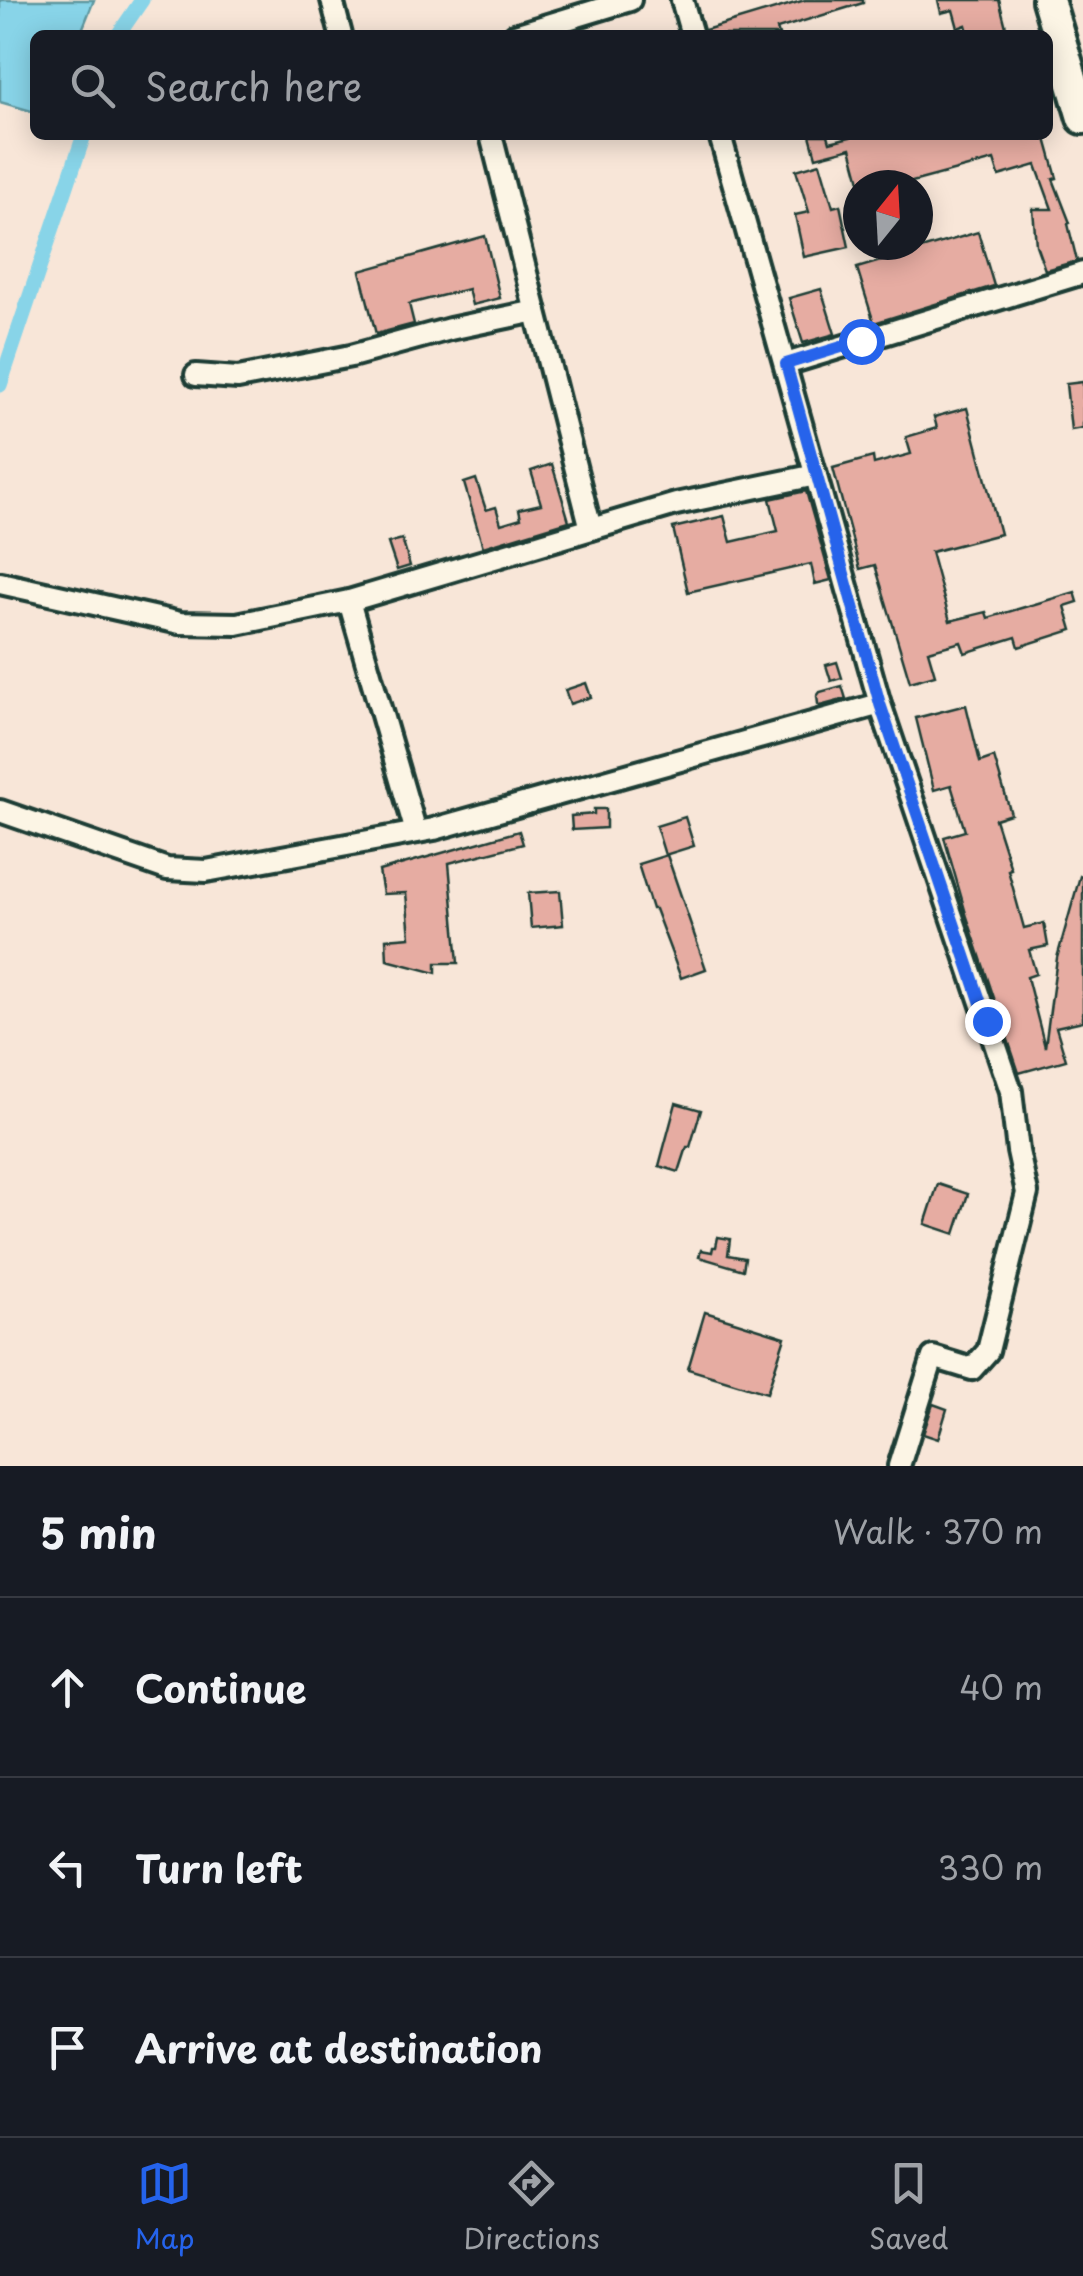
<!DOCTYPE html>
<html lang="en">
<head>
<meta charset="utf-8">
<style>
	body { margin:0; font-family:"Playpen Sans",sans-serif; background:#20242c; color:#f1f3f6 }
	.compass { position:absolute; left:843px; top:170px; width:90px; height:90px; border-radius:50%; background:#171b24; box-shadow:0 5px 25px #0003; rotate:18deg }
	.stop { position:absolute; width:30px; height:30px; margin:-22px; border:8px solid #2563eb; border-radius:50%; background:#fff }
	.stop.end { background:#2563eb; border-color:#fff; box-shadow:0 2px 10px #0008 }
	.list { margin:0; padding:0; list-style:none }
	h2 { display:flex; justify-content:space-between; align-items:center; height:130px; margin:0; padding:0 40px; font-size:42px }
	h2 small { font-size:32px; font-weight:400; color:#9ea1a6 }
	.list li { display:grid; grid-template-columns:65px 1fr auto; gap:30px; align-items:center; box-sizing:border-box; height:180px; padding:0 40px; border-top:2px solid #363941 }
	.list b { display:block; font-size:38px; white-space:nowrap }
	.list em { font-size:32px; font-style:normal; color:#9ea1a6 }
	.icon { flex:none; width:55px; height:55px; fill:none; stroke:currentColor; stroke-width:2; stroke-linecap:round; stroke-linejoin:round }
	.map { position:relative; flex:none; width:1083px; height:1466px; overflow:hidden }
	.search { position:absolute; background:#171b24; box-shadow:0 5px 25px #0003; left:30px; right:30px; top:30px; height:110px; display:flex; align-items:center; gap:25px; box-sizing:border-box; padding:0 35px; border-radius:15px; color:#9ea1a6; font-size:38px }
	.sheet { height:670px; background:#171b24 }
	nav { display:flex; justify-content:space-around; align-items:center; box-sizing:border-box; height:140px; border-top:2px solid #363941; background:#171b24; font-size:28px; color:#9ea1a6 }
	nav a { display:grid; justify-items:center; gap:5px }
	nav .on { color:#2563eb }
	.map>svg:first-child { display:block }
</style>
</head>
<body>
<div class="map">
<svg width="1083" height="1466" viewBox="0 0 1083 1466">
	<rect width="100%" height="100%" fill="#f8e6d8"/>
	<filter id="ink" filterUnits="userSpaceOnUse"><feTurbulence type="fractalNoise" baseFrequency=".01" numOctaves="2"/><feDisplacementMap in="SourceGraphic" scale="20" xChannelSelector="R" yChannelSelector="G"/><feConvolveMatrix kernelMatrix="1 2 1 2 8 2 1 2 1" color-interpolation-filters="sRGB"/></filter>
	<g filter="url(#ink)">
		<!-- water -->
		<path fill="#88d4e8" stroke="#5e98a0" stroke-width="2.5" d="M 0,0 L 94,0 L 80,35 L 35,35 L 35,112 L 0,102 Z"/>
		<g fill="none" stroke-linecap="round" stroke-linejoin="round">
			<!-- canal -->
			<g stroke="#88d4e8" stroke-width="15">
				<path d="M 118,35 L 142,0"/>
				<path d="M 0,385 L 84,135"/>
			</g>
		</g>
		<!-- building -->
		<g fill="#e6aca2" stroke="#1f3d34" stroke-width="2.5">
			<path d="M 805,0 L 863,0 L 863,3 L 777,29 L 779,35 L 705,35 L 705,30 Z"/>
			<path d="M 938,0 L 999,0 L 1008,35 L 969,35 L 966,25 L 958,28 L 953,10 L 941,13 Z"/>
			<path d="M 810,135 L 828,135 L 830,142 L 858,135 L 1045,135 L 1057,178 L 1053,179 L 1070,223 L 1068,224 L 1077,261 L 1045,270 L 1036,245 L 1033,209 L 1052,209 L 1036,165 L 999,176 L 994,160 L 901,185 L 861,185 L 851,148 L 816,157 Z"/>
			<path d="M 820,163 L 833,207 L 840,205 L 849,247 L 804,257 L 795,215 L 809,212 L 796,170 Z"/>
			<path d="M 978,232 L 994,286 L 874,323 L 857,268 Z"/>
			<path d="M 485,236 L 500,298 L 472,305 L 468,289 L 409,304 L 414,324 L 376,334 L 360,271 Z"/>
			<path d="M 821,289 L 835,334 L 803,343 L 789,298 Z"/>
			<path d="M 1083,382 L 1083,428 L 1071,430 L 1066,384 Z"/>
			<path d="M 967,408 L 1000,534 L 931,552 L 950,621 L 986,612 L 988,618 L 1075,592 L 1078,602 L 1065,606 L 1072,630 L 1019,647 L 1016,637 L 965,653 L 961,642 L 928,651 L 935,675 L 910,682 L 875,565 L 860,569 L 833,468 L 873,457 L 874,464 L 911,454 L 906,437 L 937,428 L 934,417 Z"/>
			<path d="M 552,464 L 569,521 L 483,547 L 464,483 L 476,479 L 486,510 L 496,507 L 501,524 L 521,518 L 519,509 L 541,504 L 531,471 Z"/>
			<path d="M 806,491 L 831,580 L 815,584 L 811,564 L 688,592 L 673,528 L 724,516 L 731,542 L 778,531 L 770,499 Z"/>
			<path d="M 402,539 L 410,566 L 397,570 L 388,543 Z"/>
			<path d="M 837,662 L 842,678 L 831,681 L 826,665 Z"/>
			<path d="M 586,683 L 591,697 L 570,704 L 565,690 Z"/>
			<path d="M 842,686 L 846,699 L 820,706 L 818,704 L 817,696 L 820,692 Z"/>
			<path d="M 966,705 L 980,762 L 994,757 L 1011,814 L 995,819 L 1011,869 L 1008,870 L 1024,928 L 1044,923 L 1048,946 L 1029,950 L 1036,974 L 1027,977 L 1045,1047 L 1057,958 L 1080,876 L 1083,877 L 1083,1021 L 1056,1027 L 1066,1060 L 1019,1073 L 967,917 L 944,837 L 965,831 L 951,785 L 934,790 L 916,718 Z"/>
			<path d="M 594,809 L 606,809 L 606,828 L 572,830 L 571,816 L 594,814 Z"/>
			<path d="M 685,817 L 694,846 L 665,855 L 656,826 Z"/>
			<path d="M 519,831 L 523,844 L 449,863 L 458,963 L 436,963 L 436,973 L 387,960 L 386,939 L 410,937 L 406,893 L 383,894 L 379,871 Z"/>
			<path d="M 667,855 L 706,969 L 681,978 L 655,909 L 652,909 L 638,864 Z"/>
			<path d="M 560,891 L 563,925 L 531,928 L 528,893 Z"/>
			<path d="M 676,1103 L 701,1110 L 690,1147 L 687,1147 L 679,1172 L 659,1166 Z"/>
			<path d="M 938,1184 L 968,1194 L 955,1234 L 925,1224 Z"/>
			<path d="M 718,1237 L 730,1239 L 728,1255 L 745,1258 L 743,1270 L 699,1257 L 701,1250 L 712,1252 L 713,1247 L 716,1247 Z"/>
			<path d="M 705,1312 L 785,1337 L 767,1393 L 688,1369 Z"/>
			<path d="M 933,1404 L 947,1409 L 938,1439 L 923,1434 Z"/>
		</g>
		<g fill="none" stroke-linecap="round" stroke-linejoin="round">
			<!-- minor casing -->
			<g stroke="#1f3d34" stroke-width="28">
				<g id="minor">
					<path d="M 332,0 L 341,35"/>
					<path d="M 682,0 L 692,35"/>
					<path d="M 515,35 L 630,0"/>
					<path d="M 491,135 L 591,529"/>
					<path d="M 720,135 L 880,704"/>
					<path d="M 786,364 L 1083,273"/>
					<path d="M 196,375 L 238,378 L 351,356 L 450,329 L 536,311"/>
					<path d="M 0,583 L 180,623 L 237,624 L 349,601 L 416,832"/>
					<path d="M 349,601 L 676,504 L 816,475"/>
					<path d="M 0,811 L 167,869 L 206,871 L 434,829 L 880,704 L 1011,1091 L 1018,1151 L 1027,1193 L 988,1351 L 972,1369 L 933,1357 L 899,1466"/>
				</g>
			</g>
			<!-- highway casing -->
			<g stroke="#1f3d34" stroke-width="38">
				<path id="highway" d="M 1048,0 L 1083,118"/>
			</g>
			<!-- minor -->
			<use href="#minor" stroke="#fcf5e5" stroke-width="20"/>
			<!-- highway -->
			<use href="#highway" stroke="#fcf5e5" stroke-width="30"/>
		</g>
	</g>
	<g fill="none" stroke-linecap="round" stroke-linejoin="round" filter="url(#ink)">
		<!-- route -->
		<path stroke="#2563eb" stroke-width="12" d="M 861,341 L 786,364 L 880,704 L 987,1021"/>
	</g>
</svg>
<svg class="compass" viewBox="-18 -18 36 36"><path d="M0-13l5 13h-10z" fill="#e53935"/><path d="M0 13l5-13h-10z" fill="#9ea1a6"/></svg>
<div class="stop" style="left:861px;top:341px"></div>
<div class="stop end" style="left:987px;top:1021px"></div>
<div class="search"><svg class="icon" aria-label="search" viewBox="0 0 24 24"><circle cx="10" cy="10" r="6"/><path d="M15 15l6 6"/></svg>Search here</div>
</div>
<section class="sheet">
<h2>5 min<small>Walk · 370 m</small></h2>
<ul class="list">
<li><svg class="icon" aria-label="ahead" viewBox="0 0 24 24"><path d="M12 20V5M6 11l6-6 6 6"/></svg><div><b>Continue</b></div><em>40 m</em></li>
<li><svg class="icon" aria-label="left" viewBox="0 0 24 24"><path d="M17 20v-9H6M10 6l-5 5 5 5"/></svg><div><b>Turn left</b></div><em>330 m</em></li>
<li><svg class="icon" aria-label="arrive" viewBox="0 0 24 24"><path d="M6 21V4h12l-3 4 3 4H6"/></svg><div><b>Arrive at destination</b></div></li>
</ul>
</section>
<nav>
<a class="on"><svg class="icon" aria-label="map" viewBox="0 0 24 24"><path d="M3 6l6-2 6 2 6-2v14l-6 2-6-2-6 2zM9 4v14M15 6v14"/></svg>Map</a>
<a><svg class="icon" aria-label="directions" viewBox="0 0 24 24"><path d="M12 3l9 9-9 9-9-9zM9 14v-3h6M13 9l2 2-2 2"/></svg>Directions</a>
<a><svg class="icon" aria-label="saved" viewBox="0 0 24 24"><path d="M7 4h10v16l-5-4-5 4z"/></svg>Saved</a>
</nav>
</body>
</html>
